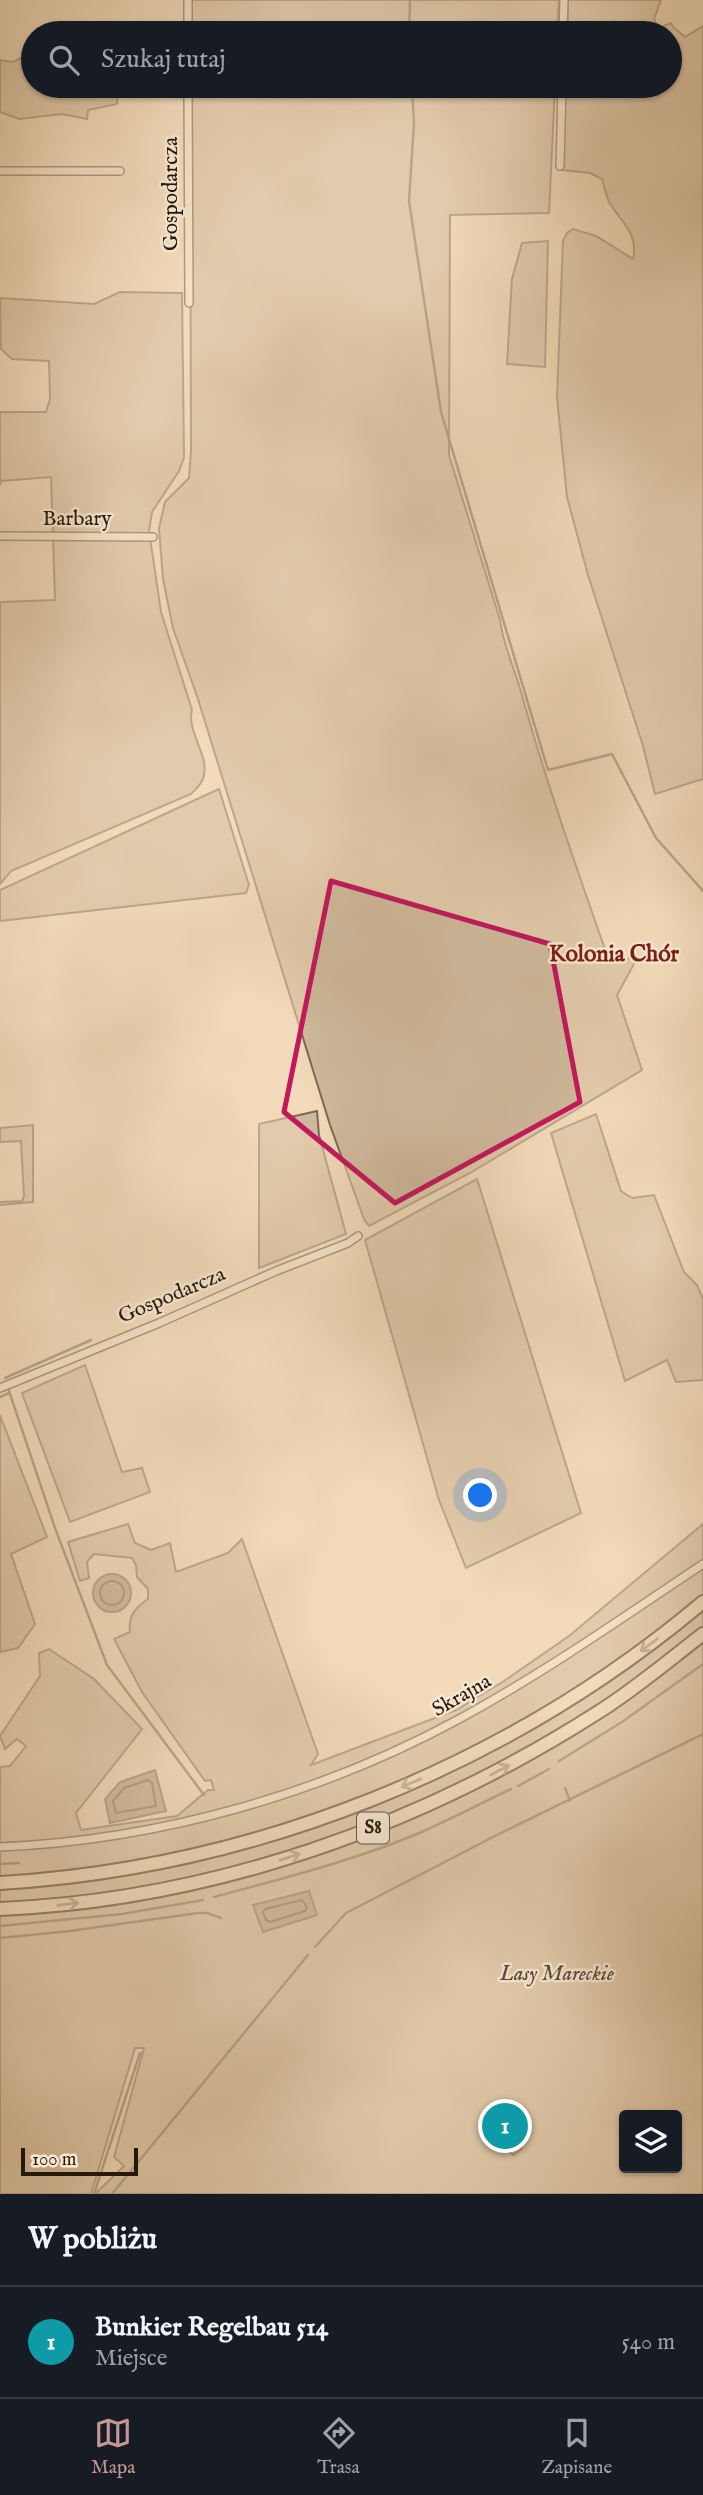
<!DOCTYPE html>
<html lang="pl">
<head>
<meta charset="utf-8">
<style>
	body { margin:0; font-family:"IM FELL English",serif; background:#242831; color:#f1f3f6 }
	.controls { position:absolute; right:21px; bottom:21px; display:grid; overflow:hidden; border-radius:7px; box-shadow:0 2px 5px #0004 }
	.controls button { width:63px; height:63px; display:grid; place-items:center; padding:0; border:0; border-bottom:2px solid #363941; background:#171b24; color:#f1f3f6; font:35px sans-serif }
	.scale { position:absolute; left:21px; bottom:18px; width:117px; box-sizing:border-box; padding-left:7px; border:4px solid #24190b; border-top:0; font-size:19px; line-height:24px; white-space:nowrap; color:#24190b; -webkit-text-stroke:5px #f7e7d2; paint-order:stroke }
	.you { position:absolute; left:481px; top:1496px; width:24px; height:24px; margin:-18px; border:5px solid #fff; border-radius:50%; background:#1a73e8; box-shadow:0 0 0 10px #1a73e833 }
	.badge { display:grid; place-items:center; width:46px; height:46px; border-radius:50%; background:#c59692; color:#fff; font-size:23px; font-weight:700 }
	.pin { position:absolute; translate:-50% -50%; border:4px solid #fff; box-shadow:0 2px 7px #0006 }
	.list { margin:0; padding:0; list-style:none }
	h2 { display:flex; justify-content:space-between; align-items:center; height:91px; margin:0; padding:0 28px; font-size:30px }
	h2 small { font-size:23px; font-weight:400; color:#9ea1a6 }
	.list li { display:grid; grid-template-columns:46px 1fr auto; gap:21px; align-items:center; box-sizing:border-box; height:112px; padding:0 28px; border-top:2px solid #363941 }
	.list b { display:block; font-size:26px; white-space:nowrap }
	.list p { margin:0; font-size:23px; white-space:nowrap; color:#9ea1a6 }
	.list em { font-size:23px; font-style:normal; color:#9ea1a6 }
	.icon { flex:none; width:38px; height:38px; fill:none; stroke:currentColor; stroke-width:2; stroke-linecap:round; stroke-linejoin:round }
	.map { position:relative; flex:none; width:703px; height:2194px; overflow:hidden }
	.search { position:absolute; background:#171b24; box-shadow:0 2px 5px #0004; left:21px; right:21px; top:21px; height:77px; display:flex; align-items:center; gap:18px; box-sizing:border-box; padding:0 24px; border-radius:38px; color:#9ea1a6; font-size:26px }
	.sheet { height:203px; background:#171b24 }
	nav { display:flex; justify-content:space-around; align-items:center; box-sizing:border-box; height:98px; border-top:2px solid #363941; background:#171b24; font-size:19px; color:#9ea1a6 }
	nav a { display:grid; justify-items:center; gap:4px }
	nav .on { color:#c59692 }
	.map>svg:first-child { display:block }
</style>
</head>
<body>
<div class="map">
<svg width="703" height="2194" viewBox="0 0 703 2194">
	<rect width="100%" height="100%" fill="#f2daba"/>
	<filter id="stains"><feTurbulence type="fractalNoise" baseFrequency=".00286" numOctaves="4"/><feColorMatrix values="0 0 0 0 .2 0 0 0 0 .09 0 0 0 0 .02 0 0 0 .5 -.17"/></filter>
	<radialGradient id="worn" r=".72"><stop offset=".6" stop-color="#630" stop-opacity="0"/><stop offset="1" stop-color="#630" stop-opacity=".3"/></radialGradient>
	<!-- green -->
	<g fill="#cfb99c" stroke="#7a6954" stroke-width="2" fill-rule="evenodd">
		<path d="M 190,0 L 559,0 L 557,33 L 190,33 Z"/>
		<path d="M 568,0 L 661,0 L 654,19 L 659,28 L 671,23 L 673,27 L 685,37 L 703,26 L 703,779 L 655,794 L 643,746 L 588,575 L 567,497 L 557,397 L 563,241 L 567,233 L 573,229 L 596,236 L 633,259 C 639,233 621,222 609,202 C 606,195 604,186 602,179 L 590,173 L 562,170 L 566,86 L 670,86 L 670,33 L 567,33 Z"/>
		<path d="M 31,53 L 33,53 L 33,86 L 118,86 L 117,104 L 88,110 L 87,119 L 62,114 L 19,119 L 0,112 L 0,60 L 13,62 Z"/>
		<path d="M 190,86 L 555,86 L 549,213 L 450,215 L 449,455 L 500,620 C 503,645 514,667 521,692 C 546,782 577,869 608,958 L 623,961 L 632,957 L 634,964 L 617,995 L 642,1070 L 470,1173 L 369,1226 L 364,1219 L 330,1125 L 198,699 L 173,628 L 163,579 L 159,528 L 165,502 L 189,478 L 191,451 Z"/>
		<path d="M 548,241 L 545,367 L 507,364 L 512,279 L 522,243 Z"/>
		<path d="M 120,292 L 182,293 L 184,458 L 179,471 L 152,512 L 149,531 L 161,612 L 192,710 C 186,734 213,758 202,781 C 200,785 195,790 191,794 L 11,871 L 0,884 L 0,602 L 55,600 L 51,477 L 1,481 L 0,485 L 0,412 L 46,412 L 50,399 L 49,361 L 12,359 L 1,349 L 0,298 L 94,304 Z"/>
		<path d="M 219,789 L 249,885 L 246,893 L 0,921 L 0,890 Z"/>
		<path d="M 317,1111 L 319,1135 L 346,1234 L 259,1268 L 259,1124 Z"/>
		<path d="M 596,1114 L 621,1191 L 632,1198 L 654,1195 L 684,1272 L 697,1285 L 703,1299 L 703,1380 L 676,1382 L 667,1360 L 625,1381 L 551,1133 Z"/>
		<path d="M 33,1125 L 33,1202 L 0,1205 L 0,1202 L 22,1201 L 24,1196 L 21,1141 L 0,1142 L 0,1128 Z"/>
		<path d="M 477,1179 L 581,1513 L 466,1568 L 439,1500 L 365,1240 Z"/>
		<path d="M 85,1365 L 122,1472 L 142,1468 L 150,1492 L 70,1522 L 22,1393 Z"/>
		<path d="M 0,1415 L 47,1537 L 11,1554 L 35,1624 L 18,1648 L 0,1652 Z"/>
		<path d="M 128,1524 L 135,1543 L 151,1550 L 170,1543 L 176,1572 L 228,1553 L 242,1539 L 318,1754 L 311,1765 L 456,1710 L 504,1681 L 569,1636 L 703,1524 L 703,2194 L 95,2194 L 124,2166 L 114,2157 L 144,2048 L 135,2048 L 91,2194 L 0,2194 L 0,1767 L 10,1766 L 26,1746 L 17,1739 L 5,1749 L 0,1736 L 40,1676 L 39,1653 L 49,1649 L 94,1679 L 142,1729 L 76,1813 L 81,1830 L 177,1816 L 208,1790 L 214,1790 L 211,1780 L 205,1781 L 142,1692 L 114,1639 L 130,1632 C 128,1616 135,1608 148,1599 L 148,1589 L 137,1577 L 136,1565 L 132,1558 L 94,1554 L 87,1562 L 89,1578 L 80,1581 L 68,1542 ZM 624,2115 L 677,2115 L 677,2168 L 624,2168 ZM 515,2117 L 519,2121 L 515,2137 L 522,2149 L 513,2155 L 506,2147 L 497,2149 L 492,2147 L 505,2137 Z"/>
	</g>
	<!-- water -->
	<g fill="#ac987e" stroke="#766550" stroke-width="2">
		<circle cx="112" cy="1593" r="19"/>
		<path d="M 155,1770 L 166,1811 L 110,1823 L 105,1799 L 120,1782 Z"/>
		<path d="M 309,1891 L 317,1915 L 263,1932 L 253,1905 Z"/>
	</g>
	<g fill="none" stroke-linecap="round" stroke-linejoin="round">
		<!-- shore -->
		<g stroke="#685844" stroke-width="2">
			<circle cx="112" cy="1593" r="12"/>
			<path d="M 148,1780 L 152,1783 L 156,1806 L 116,1813 L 113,1801 L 124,1788 Z"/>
			<path d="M 302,1900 L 307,1907 L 305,1911 L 270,1922 L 266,1920 L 263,1912 L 265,1909 Z"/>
		</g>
		<!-- stream -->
		<g stroke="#766550" stroke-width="2.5">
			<path d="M 409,33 L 410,0"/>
			<path d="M 412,86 L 414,123 L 409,201 L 441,412 L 548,770 L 612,754 L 656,838 L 703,891"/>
			<path d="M 5,1378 L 91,1340"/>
			<path d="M 9,1391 L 55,1528 L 107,1665 L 204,1795"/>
			<path d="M 0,1397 L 9,1393"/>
			<path d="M 559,1761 L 622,1722 L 703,1664"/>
			<path d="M 518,1786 L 549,1769"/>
			<path d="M 565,1788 L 570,1801"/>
			<path d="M 0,1864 L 19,1863"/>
			<path d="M 214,1897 C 284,1878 357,1860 424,1831 C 453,1818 482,1803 511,1789"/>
			<path d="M 0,1926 L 122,1914 L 203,1900"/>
			<path d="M 0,1938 L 70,1931 L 198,1913 L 207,1913 L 221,1918"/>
			<path d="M 315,1947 L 346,1913 L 495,1836 L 703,1734"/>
			<path d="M 94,2194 L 140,2053"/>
			<path d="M 112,2194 L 308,1955"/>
		</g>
		<!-- street casing -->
		<g stroke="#584937" stroke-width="10">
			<g id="street">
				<path d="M 188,0 L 188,33"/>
				<path d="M 563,33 L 564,0"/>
				<path d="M 188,86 L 189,303"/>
				<path d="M 560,166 L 562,86"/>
				<path d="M 0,171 L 120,171"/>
				<path d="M 0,536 L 153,537"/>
				<path d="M 0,1388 L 159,1323 L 276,1271 L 348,1243 L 358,1236"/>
				<path d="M 0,1847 C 159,1840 322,1794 461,1718 C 545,1672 624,1617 703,1564"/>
			</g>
		</g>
		<!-- highway casing -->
		<g stroke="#24190b" stroke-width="16">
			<g id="highway">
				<path d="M 0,1883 C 255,1868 507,1767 703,1602"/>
				<path d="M 0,1909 C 212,1900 418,1827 597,1713 C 634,1690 668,1661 703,1634"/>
			</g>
		</g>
		<!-- street -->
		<use href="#street" stroke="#f7e7d2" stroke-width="7"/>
		<!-- highway -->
		<use href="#highway" stroke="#f2daba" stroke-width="12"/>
	</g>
	<!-- one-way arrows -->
	<defs><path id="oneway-shaft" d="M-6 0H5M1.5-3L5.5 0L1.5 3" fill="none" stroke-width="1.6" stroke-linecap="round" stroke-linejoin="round" transform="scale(1.75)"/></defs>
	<g stroke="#95836b">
		<use href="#oneway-shaft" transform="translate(649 1645) rotate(143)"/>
		<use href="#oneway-shaft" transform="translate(500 1770) rotate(-28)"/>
		<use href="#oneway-shaft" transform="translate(411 1783) rotate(157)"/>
		<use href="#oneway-shaft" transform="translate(290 1857) rotate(-17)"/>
		<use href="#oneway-shaft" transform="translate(68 1904) rotate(-7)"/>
	</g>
	<!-- marked area -->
	<path d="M0 0H703V2194H0ZM 331,881 L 550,944 L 580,1102 L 395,1203 L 284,1112 Z" fill="#f2daba" fill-opacity=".55" fill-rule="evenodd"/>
	<path fill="none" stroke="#c2185b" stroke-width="5" stroke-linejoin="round" d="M 331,881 L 550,944 L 580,1102 L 395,1203 L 284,1112 Z"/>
	<g text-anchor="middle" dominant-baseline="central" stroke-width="5" stroke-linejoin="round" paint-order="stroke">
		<!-- shield labels -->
		<rect fill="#f7e7d2" stroke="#635747" stroke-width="2" x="357" y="1812.5" width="32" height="31" rx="5"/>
		<g font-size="19" font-weight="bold" fill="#24190b">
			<text x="373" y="1828">S8</text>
		</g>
		<!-- street labels -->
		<g font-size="21" fill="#24190b" stroke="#f7e7d2">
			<text transform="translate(171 194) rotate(-90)">Gospodarcza</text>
			<text x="77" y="519">Barbary</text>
			<text transform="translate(172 1296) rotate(-23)">Gospodarcza</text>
			<text transform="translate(462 1696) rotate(-30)">Skrajna</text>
		</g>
		<!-- park labels -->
		<g font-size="21" font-style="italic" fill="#574936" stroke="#f7e7d2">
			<text x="557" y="1974">Lasy Mareckie</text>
		</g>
		<!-- neighbourhood labels -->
		<g font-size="23" font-weight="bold" fill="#7a1f14" stroke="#f7e7d2">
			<text x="614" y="954">Kolonia Chór</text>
		</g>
	</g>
	<rect width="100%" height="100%" filter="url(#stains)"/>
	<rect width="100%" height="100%" fill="url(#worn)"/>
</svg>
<div class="controls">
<button><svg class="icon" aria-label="layers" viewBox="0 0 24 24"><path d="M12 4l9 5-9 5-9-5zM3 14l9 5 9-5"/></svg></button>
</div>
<div class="scale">100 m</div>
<div class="you"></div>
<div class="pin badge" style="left:505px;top:2126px;background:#0f9aa8">1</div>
<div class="search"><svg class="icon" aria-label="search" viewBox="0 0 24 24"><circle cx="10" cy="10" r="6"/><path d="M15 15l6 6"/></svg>Szukaj tutaj</div>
</div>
<section class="sheet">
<h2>W pobliżu<small></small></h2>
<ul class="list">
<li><span class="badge" style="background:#0f9aa8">1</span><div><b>Bunkier Regelbau 514</b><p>Miejsce</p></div><em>540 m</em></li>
</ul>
</section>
<nav>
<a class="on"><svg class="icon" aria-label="map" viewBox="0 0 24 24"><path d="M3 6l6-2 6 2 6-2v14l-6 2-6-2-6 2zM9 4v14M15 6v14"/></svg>Mapa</a>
<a><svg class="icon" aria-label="directions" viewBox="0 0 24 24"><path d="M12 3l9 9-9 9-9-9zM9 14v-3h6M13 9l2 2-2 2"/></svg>Trasa</a>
<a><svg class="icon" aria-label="saved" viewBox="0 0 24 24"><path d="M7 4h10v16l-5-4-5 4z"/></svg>Zapisane</a>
</nav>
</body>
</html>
